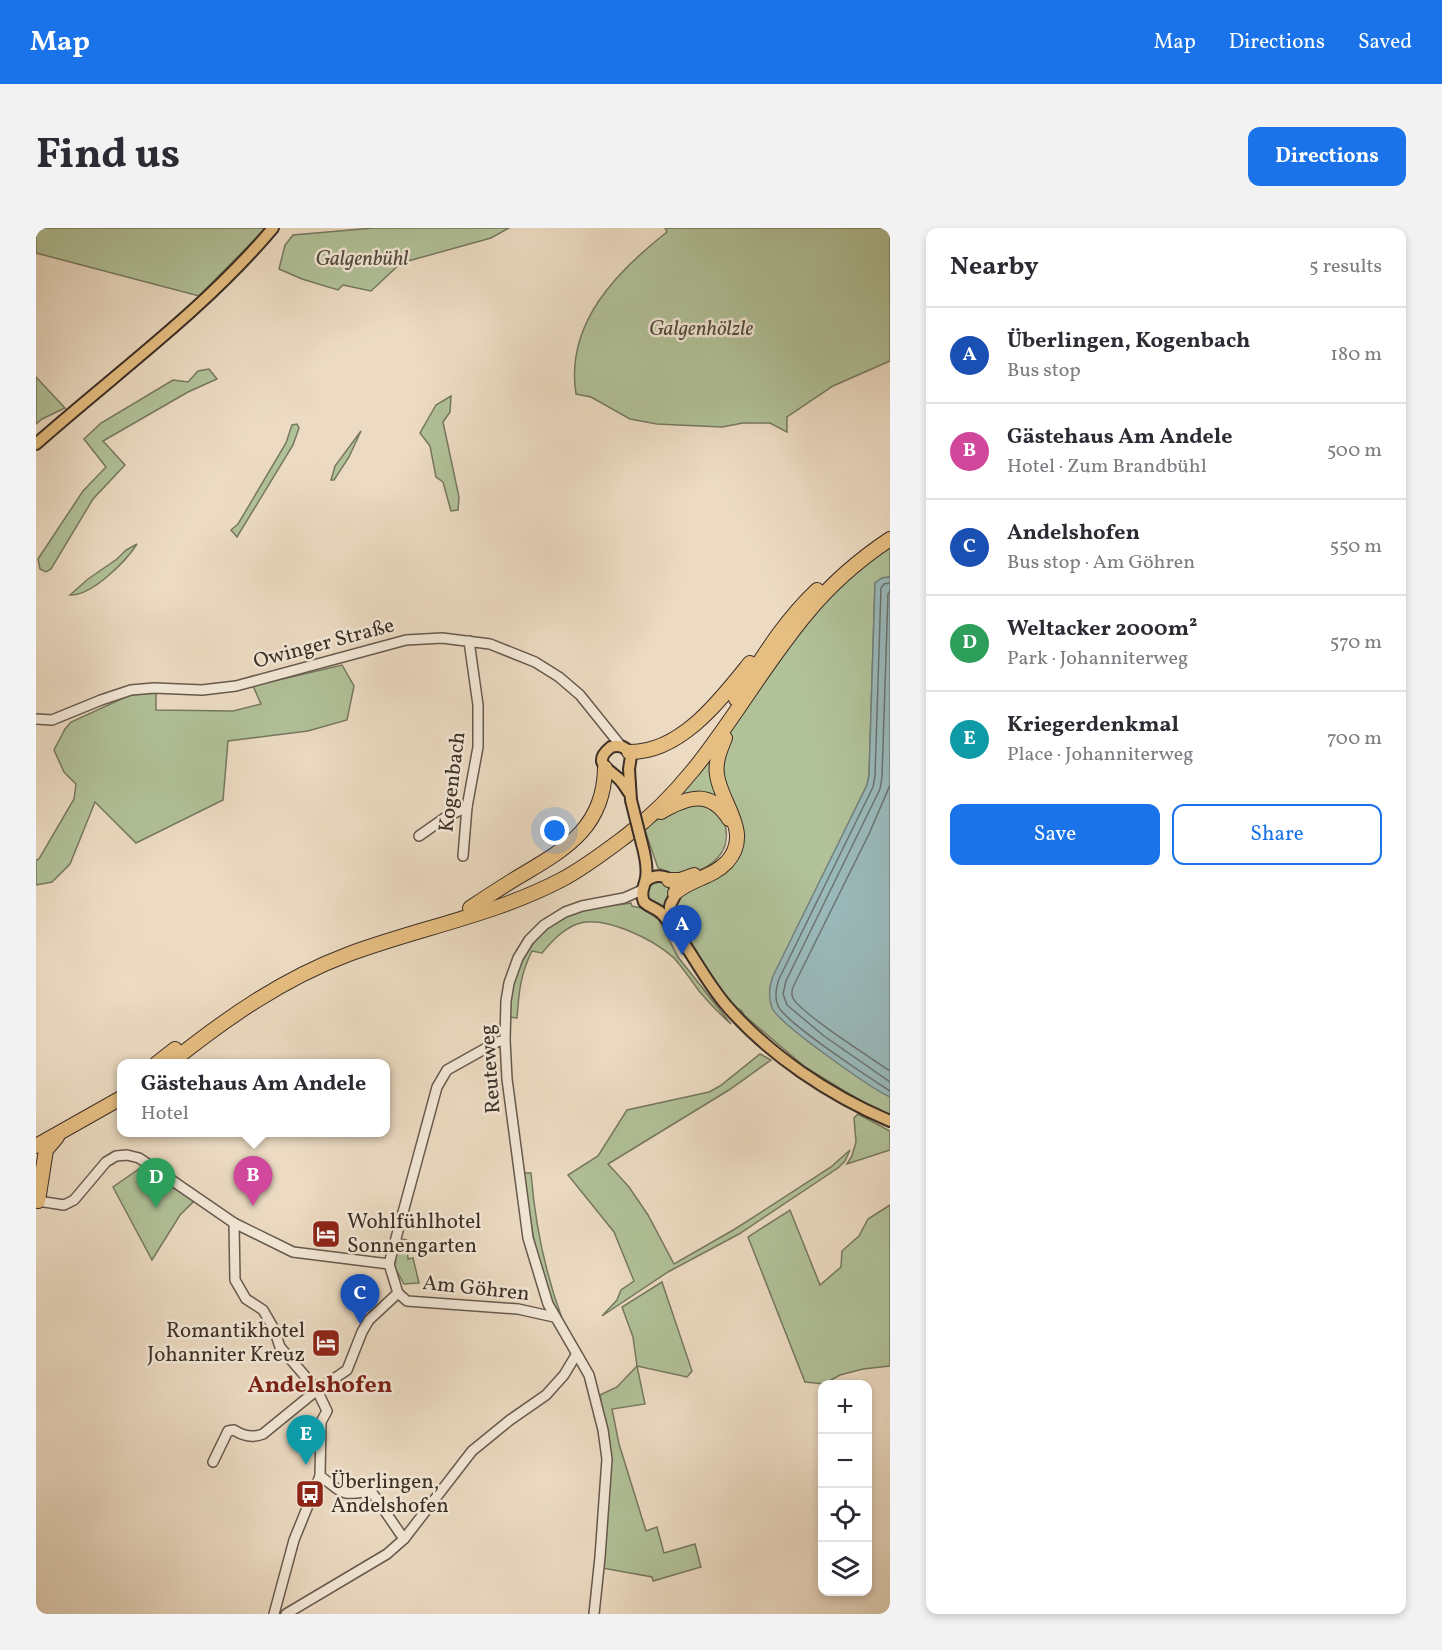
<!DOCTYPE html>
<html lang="en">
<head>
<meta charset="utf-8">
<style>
	body { margin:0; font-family:Vollkorn,serif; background:#f2f2f3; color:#2b2b33 }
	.controls { position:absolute; right:18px; bottom:18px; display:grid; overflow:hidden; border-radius:12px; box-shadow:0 3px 9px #0003 }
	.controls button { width:54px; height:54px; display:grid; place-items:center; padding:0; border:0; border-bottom:2px solid #e1e1e2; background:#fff; color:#2b2b33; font:30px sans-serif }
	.you { position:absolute; left:519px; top:603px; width:21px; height:21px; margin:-15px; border:4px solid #fff; border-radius:50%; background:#1a73e8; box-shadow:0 0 0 9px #1a73e833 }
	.badge { display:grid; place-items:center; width:39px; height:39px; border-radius:50%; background:#1a73e8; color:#fff; font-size:20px; font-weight:700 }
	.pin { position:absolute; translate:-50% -50px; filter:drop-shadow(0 2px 3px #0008) }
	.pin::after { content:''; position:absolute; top:32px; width:21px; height:18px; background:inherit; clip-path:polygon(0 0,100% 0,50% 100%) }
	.popup { position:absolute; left:81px; top:831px; width:273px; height:78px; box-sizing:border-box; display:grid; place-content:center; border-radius:12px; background:#fff; filter:drop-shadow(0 2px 4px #0005); font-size:20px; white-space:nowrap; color:#7c7c81 }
	.popup b { font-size:22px; color:#2b2b33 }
	.popup::after { content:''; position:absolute; left:50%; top:100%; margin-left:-12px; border:12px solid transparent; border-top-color:#fff }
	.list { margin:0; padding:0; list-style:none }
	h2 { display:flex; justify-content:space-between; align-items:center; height:78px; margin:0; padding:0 24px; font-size:26px }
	h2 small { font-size:20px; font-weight:400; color:#7c7c81 }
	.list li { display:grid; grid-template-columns:39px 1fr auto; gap:18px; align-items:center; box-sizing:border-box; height:96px; padding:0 24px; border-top:2px solid #e1e1e2 }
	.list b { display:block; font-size:22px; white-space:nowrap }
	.list p { margin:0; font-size:20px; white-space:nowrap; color:#7c7c81 }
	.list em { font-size:20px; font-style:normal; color:#7c7c81 }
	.actions { display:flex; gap:12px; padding:18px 24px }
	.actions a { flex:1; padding:14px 0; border:2px solid #1a73e8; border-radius:12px; text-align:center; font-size:21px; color:#1a73e8 }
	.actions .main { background:#1a73e8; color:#fff }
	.icon { flex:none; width:33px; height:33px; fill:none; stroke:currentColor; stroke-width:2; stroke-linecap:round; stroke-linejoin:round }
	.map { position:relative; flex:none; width:854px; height:1386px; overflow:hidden; border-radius:12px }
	header { display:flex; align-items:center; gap:36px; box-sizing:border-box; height:84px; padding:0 30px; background:#1a73e8; color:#fff }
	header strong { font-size:28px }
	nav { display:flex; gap:33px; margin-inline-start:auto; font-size:21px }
	.intro { display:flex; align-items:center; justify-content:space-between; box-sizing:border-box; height:144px; padding:0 36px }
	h1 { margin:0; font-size:42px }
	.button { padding:15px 27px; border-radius:12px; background:#1a73e8; color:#fff; font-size:21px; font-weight:700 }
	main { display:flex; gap:36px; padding:0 36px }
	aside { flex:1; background:#fff; border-radius:12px; box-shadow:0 3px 9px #0003 }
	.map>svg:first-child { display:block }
</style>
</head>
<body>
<header>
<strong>Map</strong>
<nav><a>Map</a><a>Directions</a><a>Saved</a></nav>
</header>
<div class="intro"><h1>Find us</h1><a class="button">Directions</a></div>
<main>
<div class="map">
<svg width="854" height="1386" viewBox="0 0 854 1386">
	<rect width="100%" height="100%" fill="#ecdbc2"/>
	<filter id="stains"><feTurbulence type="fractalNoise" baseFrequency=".00333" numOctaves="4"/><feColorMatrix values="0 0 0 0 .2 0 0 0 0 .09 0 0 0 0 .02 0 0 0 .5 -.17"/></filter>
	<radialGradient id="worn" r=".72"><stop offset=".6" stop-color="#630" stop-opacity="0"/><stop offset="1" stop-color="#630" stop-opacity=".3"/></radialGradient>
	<!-- green -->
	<g fill="#b1c198" stroke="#767860" stroke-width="1.5">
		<path d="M 0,0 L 230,0 L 163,68 L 0,25 Z"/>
		<path d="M 337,0 L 473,0 L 455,10 L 365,35 L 335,63 L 307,57 L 302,62 L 266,51 L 243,41 L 249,17 L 257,7 Z"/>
		<path d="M 629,0 L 854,0 L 854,133 L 797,158 L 751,189 L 751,204 L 734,195 L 707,195 L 686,199 L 621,196 L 594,191 L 555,169 L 540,166 C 529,96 580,44 631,4 Z"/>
		<path d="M 173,141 L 181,151 L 152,164 L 67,213 L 89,237 L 57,271 L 15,341 L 10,344 L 4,341 L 2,331 L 47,263 L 70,239 L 48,211 L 65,195 L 137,152 L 152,154 L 162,143 Z"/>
		<path d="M 0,149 L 29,180 L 6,191 L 0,196 Z"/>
		<path d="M 415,168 L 414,184 L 407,194 L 423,269 L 422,282 L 415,283 L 407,254 L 400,249 L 394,218 L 384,205 L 400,177 Z"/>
		<path d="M 261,196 L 263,200 L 257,217 L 201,309 L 195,302 L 202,296 L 250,215 L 256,197 Z"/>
		<path d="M 325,203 L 313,229 L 298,252 L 295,252 L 299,238 Z"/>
		<path d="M 854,311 L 854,349 L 846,350 L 839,356 L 833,548 L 831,557 L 734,758 L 854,869 L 854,888 L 833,878 L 769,839 L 709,788 L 705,782 L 698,779 L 660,729 L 656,718 L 632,678 L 625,681 L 614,679 L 607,657 L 623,647 L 639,664 L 699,622 L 683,557 L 690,508 L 772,384 Z"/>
		<path d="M 101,316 C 90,333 56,368 34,367 L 52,351 L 81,331 L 90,322 Z"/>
		<path d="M 306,437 L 318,458 L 311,492 L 272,503 L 192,513 L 187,572 L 100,615 L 59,574 L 34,636 L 16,654 L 0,657 L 0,632 L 3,631 L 38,571 L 40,556 L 28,544 L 18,522 L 29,501 L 35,494 L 94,467 L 120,465 L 120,482 L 197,483 L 225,476 L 217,458 Z"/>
		<path d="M 677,528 L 686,578 L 641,570 Z"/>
		<path d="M 648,575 C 655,576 665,575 671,578 C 692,585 696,613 683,628 C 674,640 656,646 642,649 L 622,640 L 608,600 Z"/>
		<path d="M 595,675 L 596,678 L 605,680 L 623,692 L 642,729 L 695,796 C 684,786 673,775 663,763 C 655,752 647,740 638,730 C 618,712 568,686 541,696 C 526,702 516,713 506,725 L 496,723 C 484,747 483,764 481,790 L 472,789 C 475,748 492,705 532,687 C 551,678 575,678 595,675 Z"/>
		<path d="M 724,826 L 735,832 L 693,862 L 572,936 L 593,959 L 612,987 L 638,1036 L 699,1001 L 795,939 L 814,922 L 809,933 L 802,940 L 703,1006 L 632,1044 L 566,1088 L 581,1072 L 585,1062 L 598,1053 L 578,1004 L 532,947 L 562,928 L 591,882 L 673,864 L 684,858 Z"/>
		<path d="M 822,886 L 854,903 L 854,922 L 811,936 L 816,928 L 820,914 L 818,890 Z"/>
		<path d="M 106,939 L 158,973 L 144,987 L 116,1032 L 77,959 Z"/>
		<path d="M 487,945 L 495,945 C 499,996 509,1045 527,1093 L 524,1093 C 502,1046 494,996 487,945 Z"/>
		<path d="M 854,977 L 854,1138 L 827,1141 L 804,1147 L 788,1156 L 769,1154 L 712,1009 L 754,982 L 784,1057 L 805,1039 L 806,1023 L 823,1008 L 832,991 Z"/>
		<path d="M 362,1010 L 371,1012 L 372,1031 L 377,1030 L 383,1055 L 368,1056 L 358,1038 L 360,1033 L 357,1030 Z"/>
		<path d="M 626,1054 L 656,1143 L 651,1149 L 601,1138 L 609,1176 L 576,1181 L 583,1216 L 610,1303 L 621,1299 L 628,1325 L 659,1316 L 665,1339 L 617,1353 L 616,1349 L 566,1340 L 574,1233 L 564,1167 L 581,1159 L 601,1138 L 597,1109 L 586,1079 Z"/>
	</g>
	<!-- water -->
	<path fill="#9ab9ba" stroke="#74817f" stroke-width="1.5" d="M 854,349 L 854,869 C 836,861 743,796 736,780 C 732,769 733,759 737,748 L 831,557 L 833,548 L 839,355 L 846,350 Z"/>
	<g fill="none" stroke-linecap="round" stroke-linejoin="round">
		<!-- shore -->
		<g stroke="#6a7470" stroke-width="1.5">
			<path d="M 854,355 L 848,356 L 845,360 L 839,548 L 837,559 L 743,751 C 740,760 738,769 742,778 C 750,795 834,850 854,863"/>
			<path d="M 854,363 L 852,366 L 846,549 L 844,561 L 750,753 L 747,766 L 751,777 L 788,808 L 854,854"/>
			<path d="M 854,557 L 833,606 L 758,757 C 756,761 755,766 757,770 C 764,785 837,831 854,843"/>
		</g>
		<!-- minor casing -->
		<g stroke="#67594e" stroke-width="12">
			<g id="minor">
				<path d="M 0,491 L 16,492 L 65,472 L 95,462 L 118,460 L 166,462 L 200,458 L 370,412 L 406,410 L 454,416 L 499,434 L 523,449 L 544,467 L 585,518"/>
				<path d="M 383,608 L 410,589 L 431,579"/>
				<path d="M 427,628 L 431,579 L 442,519 L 442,477 L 433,413"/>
				<path d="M 2,973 L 28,977 L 38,972 L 70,934 L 80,928 L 91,927 L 103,930 L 118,940 L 198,995 L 257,1024 L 353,1036 L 401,859 L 411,842 L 461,814 L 469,812"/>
				<path d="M 198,995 L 199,1052 L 210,1071 L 227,1082 L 238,1101 L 244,1119 L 281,1162 L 291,1183 L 285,1194 L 284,1248 L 258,1312 L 238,1386"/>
				<path d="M 362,1065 L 371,1073 L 482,1081 L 518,1089"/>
				<path d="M 177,1234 L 192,1203 L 198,1202 C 207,1208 217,1210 227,1206 L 281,1162 L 311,1142 L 326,1104 L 333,1092 L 362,1065 L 353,1036"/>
				<path d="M 284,1248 C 309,1266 303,1268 335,1263 L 368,1311"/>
				<path d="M 250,1386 L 351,1326 L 368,1311 L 436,1223 L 474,1192 L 510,1167 L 528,1147 L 540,1127"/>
				<path d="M 558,1386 L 564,1329 L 571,1231 L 567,1202 L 553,1147 L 512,1076 L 492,1010 L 471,851 L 469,812 L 470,773 L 473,755 L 482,730 L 493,712 L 508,697 L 529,684 L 546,678 L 588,670 L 606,662"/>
			</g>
		</g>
		<!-- major casing -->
		<g stroke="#3b2e27" stroke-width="14">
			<g id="major">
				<path d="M 0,216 C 80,145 168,82 237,0"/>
				<path d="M 594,566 C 590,561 587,554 582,550 C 571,540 556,534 575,519 C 584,516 591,519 595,528 L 593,541 L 595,572"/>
				<path d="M 606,616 C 609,627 612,639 610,650 C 608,660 604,664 608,674 C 614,680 622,680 627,687 C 651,714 666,749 690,777 C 733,827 793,867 854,893"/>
				<path d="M 610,653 C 622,643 642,649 639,667 C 638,672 633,675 634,681 C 634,687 638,693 639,699"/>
			</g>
		</g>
		<!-- highway casing -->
		<g stroke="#3b2e27" stroke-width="16">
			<g id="highway">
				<path d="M 700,471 C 725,432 747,394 781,362"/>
				<path d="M 593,524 C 645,525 685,471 714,435"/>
				<path d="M 625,584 C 651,569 674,561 693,591"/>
				<path d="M 633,652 L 644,652 L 658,647"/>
				<path d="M 639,665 C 654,651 676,650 691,634 C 717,605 685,576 681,547 C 679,534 684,522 689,510"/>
				<path d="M 434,680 C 452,668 470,656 489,645 C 533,619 568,597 569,540"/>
				<path d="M 120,836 L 139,821"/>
				<path d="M 133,836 C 189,791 246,751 313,726 C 383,700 458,687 525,652 C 548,640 570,623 590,608 C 672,546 708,460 772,384 C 795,356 824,331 854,311"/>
				<path d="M 0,918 L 85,870"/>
				<path d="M 2,973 L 10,922 L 21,909"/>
			</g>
		</g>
		<!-- minor -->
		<use href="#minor" stroke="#f3e8d7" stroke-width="9"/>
		<!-- major -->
		<use href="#major" stroke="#e6be81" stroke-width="10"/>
		<!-- highway -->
		<use href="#highway" stroke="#e6be81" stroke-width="14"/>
		<!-- major-bridge casing -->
		<g stroke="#3b2e27" stroke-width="14" stroke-linecap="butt">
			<path id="major-bridge" d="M 595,572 L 606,616"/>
		</g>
		<!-- major-bridge -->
		<use href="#major-bridge" stroke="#e6be81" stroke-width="10"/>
	</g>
	<!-- icons -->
	<defs>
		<g id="hotel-square" transform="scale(1.5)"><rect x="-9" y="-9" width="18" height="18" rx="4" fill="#8f2418" stroke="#f3e8d7"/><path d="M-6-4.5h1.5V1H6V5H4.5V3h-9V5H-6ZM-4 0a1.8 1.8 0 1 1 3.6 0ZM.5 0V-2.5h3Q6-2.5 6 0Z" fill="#fff"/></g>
		<g id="bus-square" transform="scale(1.5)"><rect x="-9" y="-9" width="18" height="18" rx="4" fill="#8f2418" stroke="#f3e8d7"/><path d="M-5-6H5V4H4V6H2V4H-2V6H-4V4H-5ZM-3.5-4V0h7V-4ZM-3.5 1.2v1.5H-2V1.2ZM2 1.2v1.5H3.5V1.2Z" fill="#fff"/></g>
	</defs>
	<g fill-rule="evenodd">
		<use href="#hotel-square" x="290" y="1006"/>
		<use href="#hotel-square" x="290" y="1115"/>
		<use href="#bus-square" x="274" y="1266"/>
	</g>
	<g text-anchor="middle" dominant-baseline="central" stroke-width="5" stroke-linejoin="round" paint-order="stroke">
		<!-- park labels -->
		<g font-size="21" font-style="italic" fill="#534b3e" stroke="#f3e8d7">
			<text x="326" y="31">Galgenbühl</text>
			<text x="665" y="101">Galgenhölzle</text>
		</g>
		<!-- street labels -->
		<g font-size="21" fill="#3b2e27" stroke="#f3e8d7">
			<text transform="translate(288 416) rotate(-15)">Owinger Straße</text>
			<text transform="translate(417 554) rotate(-83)">Kogenbach</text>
			<text transform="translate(455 841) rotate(-94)">Reuteweg</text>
			<text transform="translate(440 1061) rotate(6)">Am Göhren</text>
		</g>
		<!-- poi labels -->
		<g font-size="21" fill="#3b2e27" stroke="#f3e8d7" text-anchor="start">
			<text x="311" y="994">Wohlfühlhotel<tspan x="311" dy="24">Sonnengarten</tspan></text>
			<text x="269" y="1103" text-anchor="end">Romantikhotel<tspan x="269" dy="24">Johanniter Kreuz</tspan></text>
			<text x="295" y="1254">Überlingen,<tspan x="295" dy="24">Andelshofen</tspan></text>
		</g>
		<!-- quarter labels -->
		<g font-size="24" font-weight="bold" fill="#7a1f14" stroke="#f3e8d7">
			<text x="284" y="1158">Andelshofen</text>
		</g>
	</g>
	<rect width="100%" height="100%" filter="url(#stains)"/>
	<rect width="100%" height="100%" fill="url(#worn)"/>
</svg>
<div class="controls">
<button>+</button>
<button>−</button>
<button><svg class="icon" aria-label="locate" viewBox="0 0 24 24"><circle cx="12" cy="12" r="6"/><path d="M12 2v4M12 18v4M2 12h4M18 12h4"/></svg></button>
<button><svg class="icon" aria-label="layers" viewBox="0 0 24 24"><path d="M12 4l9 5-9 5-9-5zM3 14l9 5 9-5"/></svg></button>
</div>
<div class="you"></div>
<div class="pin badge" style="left:646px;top:727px;background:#1a4fb4">A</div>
<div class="pin badge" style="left:217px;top:978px;background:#d1479c">B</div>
<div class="popup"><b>Gästehaus Am Andele</b>Hotel</div>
<div class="pin badge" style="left:324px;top:1096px;background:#1a4fb4">C</div>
<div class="pin badge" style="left:120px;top:980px;background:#2e9e5b">D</div>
<div class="pin badge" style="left:270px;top:1237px;background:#0f9aa8">E</div>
</div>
<aside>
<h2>Nearby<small>5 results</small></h2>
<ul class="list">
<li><span class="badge" style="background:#1a4fb4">A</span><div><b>Überlingen, Kogenbach</b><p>Bus stop</p></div><em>180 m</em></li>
<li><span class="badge" style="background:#d1479c">B</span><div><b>Gästehaus Am Andele</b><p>Hotel · Zum Brandbühl</p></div><em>500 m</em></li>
<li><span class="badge" style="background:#1a4fb4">C</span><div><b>Andelshofen</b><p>Bus stop · Am Göhren</p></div><em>550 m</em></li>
<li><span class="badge" style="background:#2e9e5b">D</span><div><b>Weltacker 2000m²</b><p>Park · Johanniterweg</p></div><em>570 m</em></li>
<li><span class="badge" style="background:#0f9aa8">E</span><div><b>Kriegerdenkmal</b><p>Place · Johanniterweg</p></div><em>700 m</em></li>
</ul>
<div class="actions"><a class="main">Save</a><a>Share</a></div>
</aside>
</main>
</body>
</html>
